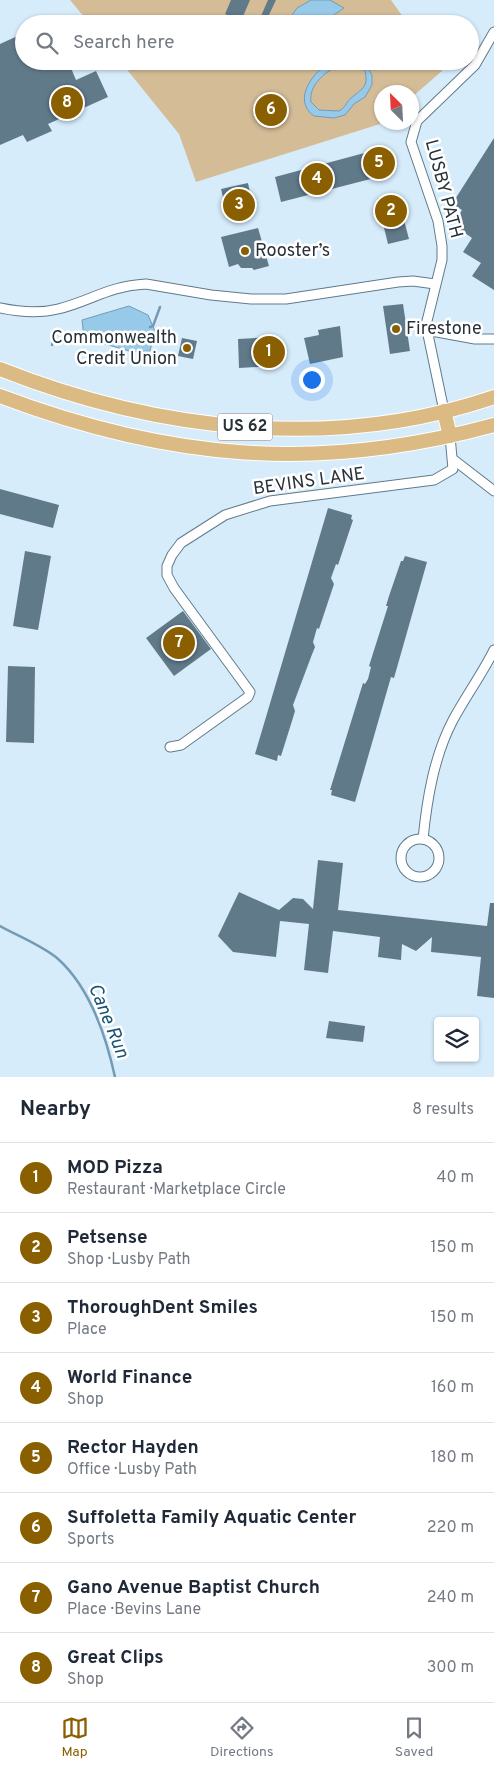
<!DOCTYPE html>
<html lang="en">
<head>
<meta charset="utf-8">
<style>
	body { margin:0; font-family:Overpass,sans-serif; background:#f6f6f7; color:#1f2937 }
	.controls { position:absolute; right:15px; bottom:15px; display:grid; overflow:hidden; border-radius:5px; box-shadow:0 1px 4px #0004 }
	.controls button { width:45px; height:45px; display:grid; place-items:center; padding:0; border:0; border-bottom:1px solid #e0e1e3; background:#fff; color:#1f2937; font:25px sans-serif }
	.compass { position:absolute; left:374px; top:85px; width:45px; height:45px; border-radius:50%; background:#fff; box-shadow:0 1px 4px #0004; rotate:336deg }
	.you { position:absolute; left:311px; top:379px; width:18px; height:18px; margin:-12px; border:4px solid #fff; border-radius:50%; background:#1a73e8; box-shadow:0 0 0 8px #1a73e833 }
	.badge { display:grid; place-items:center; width:32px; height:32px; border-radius:50%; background:#895f00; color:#fff; font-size:16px; font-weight:700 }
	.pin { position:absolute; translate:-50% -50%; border:2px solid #fff; box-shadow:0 1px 5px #0006 }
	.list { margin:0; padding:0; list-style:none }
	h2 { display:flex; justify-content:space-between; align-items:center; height:65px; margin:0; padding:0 20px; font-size:21px }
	h2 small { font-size:16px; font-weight:400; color:#747a83 }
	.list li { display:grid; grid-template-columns:32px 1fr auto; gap:15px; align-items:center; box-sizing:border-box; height:70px; padding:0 20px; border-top:1px solid #e0e1e3 }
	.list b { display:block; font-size:19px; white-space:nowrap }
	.list p { margin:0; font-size:16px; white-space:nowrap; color:#747a83 }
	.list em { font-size:16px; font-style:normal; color:#747a83 }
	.icon { flex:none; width:28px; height:28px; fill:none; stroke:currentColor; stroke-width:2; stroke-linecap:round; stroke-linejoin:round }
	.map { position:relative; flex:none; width:494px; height:1077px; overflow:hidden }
	.search { position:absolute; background:#fff; box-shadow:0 1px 4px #0004; left:15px; right:15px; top:15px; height:55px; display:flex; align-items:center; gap:12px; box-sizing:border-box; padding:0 18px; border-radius:28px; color:#747a83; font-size:19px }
	.sheet { height:625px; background:#fff }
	nav { display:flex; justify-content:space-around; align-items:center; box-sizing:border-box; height:70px; border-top:1px solid #e0e1e3; background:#fff; font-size:14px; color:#747a83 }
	nav a { display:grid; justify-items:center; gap:2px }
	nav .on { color:#895f00 }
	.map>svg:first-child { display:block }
</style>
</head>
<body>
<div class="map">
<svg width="494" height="1077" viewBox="0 0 494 1077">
	<rect width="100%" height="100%" fill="#d6ecfb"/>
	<!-- green -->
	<g fill="#d4bc97">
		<path d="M 70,0 L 391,0 L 408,24 L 90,24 Z"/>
		<path d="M 120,61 L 435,61 L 442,71 L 412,97 L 412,92 L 382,92 L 380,124 L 196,182 L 179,134 Z"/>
	</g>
	<!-- water -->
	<g fill="#97c9e9" stroke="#759bb4" fill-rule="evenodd">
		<path d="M 311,0 L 330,0 L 344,8 C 324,22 315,30 290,18 L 297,8 Z"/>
		<path d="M 332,61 L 364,61 L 372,75 L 372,85 L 365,97 L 354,104 L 345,115 L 334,118 L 314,116 C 291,100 314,70 332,61 ZM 346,62 L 355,62 L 365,71 C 369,88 361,89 350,99 C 346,103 345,108 339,111 L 319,110 L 311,102 C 308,83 330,68 346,62 Z"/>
		<path d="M 129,306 L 148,315 L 155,331 L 150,351 L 133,352 L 84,338 L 82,320 Z"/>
	</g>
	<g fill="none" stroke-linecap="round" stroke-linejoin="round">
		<!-- stream -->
		<g stroke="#759bb4" stroke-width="2.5">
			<path d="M 150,327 L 153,326 L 160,307"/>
			<path d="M 52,345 L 55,334"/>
			<path d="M 0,926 C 18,936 41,945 57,958 C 89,986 106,1036 115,1077"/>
		</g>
	</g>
	<!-- building -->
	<g fill="#617a8a">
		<path d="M 231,0 L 250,0 L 241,21 L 225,14 Z"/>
		<path d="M 268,0 L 276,0 L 267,19 L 261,16 Z"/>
		<path d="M 24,33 L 24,61 L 68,61 L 76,80 L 96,71 L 108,97 L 48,124 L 52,131 L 27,142 L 23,135 L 0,145 L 0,44 Z"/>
		<path d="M 494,138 L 494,290 L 472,276 L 481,263 L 463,252 L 472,238 L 458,228 L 461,223 L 456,220 L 462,210 L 452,204 Z"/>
		<path d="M 383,148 L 390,174 L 281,202 L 275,177 Z"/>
		<path d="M 248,183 L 254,212 L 228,218 L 221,189 Z"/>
		<path d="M 397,194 L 409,239 L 388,244 L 377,199 Z"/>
		<path d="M 258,228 L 269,266 L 254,270 L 252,268 L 241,268 L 238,264 L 229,267 L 221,237 Z"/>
		<path d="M 403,304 L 410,351 L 390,354 L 383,306 Z"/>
		<path d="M 340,326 L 343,357 L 310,364 L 304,338 L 319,335 L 318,330 Z"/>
		<path d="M 274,337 L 274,366 L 239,368 L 238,339 Z"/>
		<path d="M 182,338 L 197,341 L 193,359 L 178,356 Z"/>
		<path d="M 0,489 L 59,505 L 53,528 L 0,514 Z"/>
		<path d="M 328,508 L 352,515 L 351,519 L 353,520 L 338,565 L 336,564 L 331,578 L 334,584 L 319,629 L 317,628 L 313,642 L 315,647 L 311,657 L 293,705 L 295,711 L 292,721 L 281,756 L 278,755 L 277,761 L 255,754 Z"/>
		<path d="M 25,551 L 51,556 L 38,630 L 13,626 Z"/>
		<path d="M 405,556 L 427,562 L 394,678 L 391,677 L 355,802 L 331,795 L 332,790 L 330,790 L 363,683 L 365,684 L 368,679 L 371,667 L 369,666 L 388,606 L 386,606 L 389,596 L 401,561 L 403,561 Z"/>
		<path d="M 183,611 L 211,649 L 174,676 L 146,638 Z"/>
		<path d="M 8,666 L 35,667 L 34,743 L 6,742 Z"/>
		<path d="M 318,860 L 343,863 L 338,910 L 487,926 L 490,903 L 494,903 L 494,998 L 477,996 L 481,957 L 431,952 L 432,937 L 416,951 L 402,944 L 401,960 L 378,957 L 380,937 L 333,931 L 328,973 L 304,970 L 309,924 L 280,921 L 276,957 L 233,952 L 218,936 L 239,892 L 279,910 L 293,898 L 303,899 L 313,909 Z"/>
		<path d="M 329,1021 L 365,1026 L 363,1042 L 326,1038 Z"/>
	</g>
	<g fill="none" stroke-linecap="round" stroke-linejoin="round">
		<!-- minor casing -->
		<g stroke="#617a8a" stroke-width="11">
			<g id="minor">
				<path d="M 0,308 C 19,312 38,314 58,309 C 91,301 108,286 146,284 L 211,295 L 251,299 L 286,299 L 398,282 L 413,281 L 435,284"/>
				<path d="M 426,330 L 475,339 L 494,339"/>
				<path d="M 444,411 L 426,325 L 442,260 L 442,246 L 438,221 L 411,142 L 417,121 L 475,65 L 494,32"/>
				<path d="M 454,460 L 494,491"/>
				<path d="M 170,747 L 181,745 L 248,697 L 250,692 L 174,588 L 167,575 L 167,566 L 172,555 L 181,543 L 225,515 L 270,501 L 434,480 L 453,469 L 450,436"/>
				<path d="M 423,839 C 427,799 434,756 453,720 C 466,696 482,674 494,650"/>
				<circle cx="420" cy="858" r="19"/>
			</g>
		</g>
		<!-- trunk casing -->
		<g stroke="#fff" stroke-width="16">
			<g id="trunk">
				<path d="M 0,369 C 156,431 333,452 494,397"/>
				<path d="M 0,396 C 169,460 319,473 494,425"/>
				<path d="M 444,411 L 450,436"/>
			</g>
		</g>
		<!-- minor -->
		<use href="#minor" stroke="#fff" stroke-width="9"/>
		<!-- trunk -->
		<use href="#trunk" stroke="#dbba83" stroke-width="14"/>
	</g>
	<!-- markers -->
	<g fill="#895f00" stroke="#fff" stroke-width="2">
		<circle cx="245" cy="251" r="5"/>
		<circle cx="396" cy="329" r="5"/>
		<circle cx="187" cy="348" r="5"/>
	</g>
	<g text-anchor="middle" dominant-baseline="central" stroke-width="5" stroke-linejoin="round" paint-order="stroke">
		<!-- shield labels -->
		<rect fill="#fff" stroke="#686f74" stroke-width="1" x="217.5" y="413.5" width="55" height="27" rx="4"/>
		<g font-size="16" font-weight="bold" fill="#273138">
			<text x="245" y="427">US 62</text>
		</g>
		<!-- street labels -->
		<g font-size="18" fill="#273138" stroke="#fff">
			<text transform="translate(443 189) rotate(75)">LUSBY PATH</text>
			<text transform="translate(309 482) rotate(-8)">BEVINS LANE</text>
		</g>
		<!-- poi labels -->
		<g font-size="18" fill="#273138" stroke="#fff" text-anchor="start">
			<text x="255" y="251">Rooster’s</text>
			<text x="406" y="329">Firestone</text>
			<text x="177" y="338" text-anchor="end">Commonwealth<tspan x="177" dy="21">Credit Union</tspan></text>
		</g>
		<!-- water labels -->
		<g font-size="19" font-style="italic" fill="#185474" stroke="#fff">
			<text transform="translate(108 1021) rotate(68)">Cane Run</text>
		</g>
	</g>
</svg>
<div class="controls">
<button><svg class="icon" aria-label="layers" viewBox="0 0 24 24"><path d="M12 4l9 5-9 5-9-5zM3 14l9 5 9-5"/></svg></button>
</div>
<svg class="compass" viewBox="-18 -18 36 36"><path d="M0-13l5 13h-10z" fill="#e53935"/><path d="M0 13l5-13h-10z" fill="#747a83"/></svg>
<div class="you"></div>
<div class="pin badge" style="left:269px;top:352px">1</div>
<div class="pin badge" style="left:391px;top:211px">2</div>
<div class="pin badge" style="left:239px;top:205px">3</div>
<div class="pin badge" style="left:317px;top:179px">4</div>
<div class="pin badge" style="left:379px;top:163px">5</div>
<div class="pin badge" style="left:271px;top:110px">6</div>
<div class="pin badge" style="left:179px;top:643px">7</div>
<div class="pin badge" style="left:67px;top:103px">8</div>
<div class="search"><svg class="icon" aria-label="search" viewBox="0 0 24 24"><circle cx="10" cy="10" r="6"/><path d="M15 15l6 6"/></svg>Search here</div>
</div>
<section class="sheet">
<h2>Nearby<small>8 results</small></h2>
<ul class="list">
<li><span class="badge">1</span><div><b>MOD Pizza</b><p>Restaurant · Marketplace Circle</p></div><em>40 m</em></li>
<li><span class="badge">2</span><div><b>Petsense</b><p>Shop · Lusby Path</p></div><em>150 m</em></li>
<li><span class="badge">3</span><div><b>ThoroughDent Smiles</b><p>Place</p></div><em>150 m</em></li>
<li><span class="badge">4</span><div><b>World Finance</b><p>Shop</p></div><em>160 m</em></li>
<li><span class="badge">5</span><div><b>Rector Hayden</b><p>Office · Lusby Path</p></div><em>180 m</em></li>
<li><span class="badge">6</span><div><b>Suffoletta Family Aquatic Center</b><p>Sports</p></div><em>220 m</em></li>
<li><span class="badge">7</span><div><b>Gano Avenue Baptist Church</b><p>Place · Bevins Lane</p></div><em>240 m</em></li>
<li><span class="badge">8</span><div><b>Great Clips</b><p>Shop</p></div><em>300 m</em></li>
</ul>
</section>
<nav>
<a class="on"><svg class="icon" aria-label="map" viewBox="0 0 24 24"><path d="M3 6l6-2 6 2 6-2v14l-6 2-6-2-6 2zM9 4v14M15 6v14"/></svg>Map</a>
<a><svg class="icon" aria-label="directions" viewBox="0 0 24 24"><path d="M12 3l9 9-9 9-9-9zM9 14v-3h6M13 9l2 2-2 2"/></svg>Directions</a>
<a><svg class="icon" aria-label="saved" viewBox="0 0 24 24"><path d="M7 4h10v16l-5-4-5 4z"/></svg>Saved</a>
</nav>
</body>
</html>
